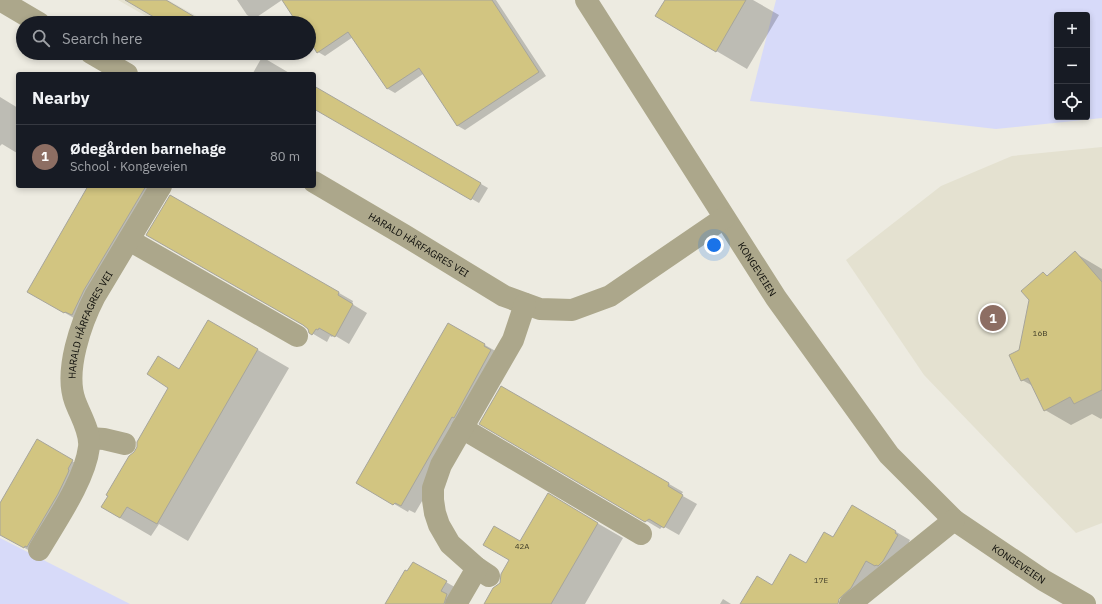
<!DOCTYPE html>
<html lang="en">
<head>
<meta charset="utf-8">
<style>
	body { margin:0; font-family:"IBM Plex Sans",sans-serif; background:#20242c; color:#f1f3f6 }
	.controls { position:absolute; right:12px; top:12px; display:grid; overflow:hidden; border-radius:4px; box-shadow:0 2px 6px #0003 }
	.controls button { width:36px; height:36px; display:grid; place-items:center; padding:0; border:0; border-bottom:1px solid #363941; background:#171b24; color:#f1f3f6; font:20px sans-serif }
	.you { position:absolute; left:714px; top:245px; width:14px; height:14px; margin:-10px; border:3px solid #fff; border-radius:50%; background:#1a73e8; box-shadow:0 0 0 6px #1a73e833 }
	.badge { display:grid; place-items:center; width:26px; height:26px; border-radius:50%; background:#ea580c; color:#fff; font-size:13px; font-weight:700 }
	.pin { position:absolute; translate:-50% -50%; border:2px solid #fff; box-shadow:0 1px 4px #0006 }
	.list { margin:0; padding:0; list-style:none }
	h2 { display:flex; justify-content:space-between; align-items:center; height:52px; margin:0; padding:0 16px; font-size:17px }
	h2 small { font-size:13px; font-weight:400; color:#9ea1a6 }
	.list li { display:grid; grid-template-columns:26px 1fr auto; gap:12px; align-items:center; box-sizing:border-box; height:64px; padding:0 16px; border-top:1px solid #363941 }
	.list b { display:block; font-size:15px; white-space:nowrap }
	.list p { margin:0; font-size:13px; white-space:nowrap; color:#9ea1a6 }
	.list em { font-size:13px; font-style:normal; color:#9ea1a6 }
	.icon { flex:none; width:22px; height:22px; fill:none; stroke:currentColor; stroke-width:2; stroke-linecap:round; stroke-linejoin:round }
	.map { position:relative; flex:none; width:1102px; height:604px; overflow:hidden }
	.search { position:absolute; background:#171b24; box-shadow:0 2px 6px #0003; left:16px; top:16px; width:300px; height:44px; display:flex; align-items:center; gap:10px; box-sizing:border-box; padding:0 14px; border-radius:22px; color:#9ea1a6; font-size:15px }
	.panel { position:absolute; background:#171b24; box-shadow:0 2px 6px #0003; left:16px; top:72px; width:300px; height:116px; border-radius:4px }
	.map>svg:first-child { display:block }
</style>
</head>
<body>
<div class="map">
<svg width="1102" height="604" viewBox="0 0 1102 604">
	<rect width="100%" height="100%" fill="#edebe1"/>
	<!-- built -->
	<g fill="#e4e1d0">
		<path d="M 118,0 L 168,0 L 209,23 L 158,23 Z"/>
		<path d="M 1102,147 L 1102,523 L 1076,533 L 924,375 L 846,260 L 941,186 L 1012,156 Z"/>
	</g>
	<!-- green -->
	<g fill="#d7daf9" fill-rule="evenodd">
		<path d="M 776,0 L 1102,0 L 1102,118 L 996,129 L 750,101 ZM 1057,15 L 1087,15 L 1087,117 L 1057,117 Z"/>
		<path d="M 0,538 L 130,604 L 0,604 Z"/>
	</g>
	<!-- shadow -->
	<g fill="#0003">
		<path d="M 237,0 L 282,0 L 254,19 L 247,15 Z"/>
		<path d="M 295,0 L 496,0 L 546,76 L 465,130 L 458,126 L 423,74 L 395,93 L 388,89 L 353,37 L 325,56 L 318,52 L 309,39 L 309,23 L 299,23 Z"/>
		<path d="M 666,0 L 753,0 L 779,15 L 747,69 L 657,16 Z"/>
		<path d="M 262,57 L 269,61 L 291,74 L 255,74 L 253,73 Z"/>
		<path d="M 314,87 L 488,188 L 479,203 L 314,108 Z"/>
		<path d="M 0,97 L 18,108 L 17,153 L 2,144 L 0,146 Z"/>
		<path d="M 90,186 L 165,186 L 79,321 L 29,292 Z"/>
		<path d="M 171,196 L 353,301 L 352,304 L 367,313 L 349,344 L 334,335 L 332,337 L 330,336 L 327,342 L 310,332 L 308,329 Z"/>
		<path d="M 1075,253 L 1102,269 L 1102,418 L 1101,419 L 1092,414 L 1071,425 L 1045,410 L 1033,386 L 1022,380 L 1020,350 L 1043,273 L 1048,276 Z"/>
		<path d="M 208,321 L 289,368 L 188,541 L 159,524 L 151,536 L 120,518 L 135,453 L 180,370 Z"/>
		<path d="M 448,324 L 499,353 L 467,425 L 415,513 L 409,510 L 408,512 L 358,483 Z"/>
		<path d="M 501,387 L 683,492 L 681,495 L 697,504 L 679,535 L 663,526 L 660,529 L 481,423 Z"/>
		<path d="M 37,441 L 86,469 L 38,556 L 0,533 L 0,505 Z"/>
		<path d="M 852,506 L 910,540 L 909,542 L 912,544 L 856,603 L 840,594 L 835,604 L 741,604 L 773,586 L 807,564 L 833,539 Z"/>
		<path d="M 573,509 L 623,538 L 585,604 L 485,604 L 500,583 L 520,543 Z"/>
		<path d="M 413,563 L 472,597 L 467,604 L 386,604 Z"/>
		<path d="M 723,599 L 731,604 L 720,604 Z"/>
	</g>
	<!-- building -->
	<g fill="#d2c581" stroke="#a7a59b">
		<path d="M 125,0 L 166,0 L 205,23 L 164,23 Z"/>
		<path d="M 282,0 L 492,0 L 539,72 L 457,126 L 419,68 L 387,89 L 348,32 L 317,53 L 309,40 L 309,23 L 297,23 Z"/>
		<path d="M 665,0 L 746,0 L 716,52 L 655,16 Z"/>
		<path d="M 314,86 L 481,183 L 471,200 L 314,109 Z"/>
		<path d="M 88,186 L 146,186 L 84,290 L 72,315 L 65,312 L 64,313 L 27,292 Z"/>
		<path d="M 170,195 L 339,292 L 338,295 L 353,304 L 335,337 L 319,328 L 318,330 L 316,329 L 312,335 L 309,333 L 308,329 L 303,325 L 146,235 Z"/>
		<path d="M 1075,251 L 1102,282 L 1102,390 L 1074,404 L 1070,397 L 1044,411 L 1028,378 L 1021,381 L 1009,355 L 1019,350 L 1029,300 L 1021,291 L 1043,272 L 1047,276 Z"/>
		<path d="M 208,320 L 258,349 L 157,524 L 127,507 L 120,518 L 101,507 L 108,496 L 106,495 L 129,456 L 134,452 L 137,447 L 137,442 L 168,388 L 147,374 L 158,356 L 179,369 Z"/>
		<path d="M 448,323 L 485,344 L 484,346 L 491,350 L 454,418 L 452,417 L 401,506 L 395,503 L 393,505 L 356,483 Z"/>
		<path d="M 501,386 L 669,483 L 668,486 L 683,495 L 664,528 L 649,519 L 645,522 L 479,424 Z"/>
		<path d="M 37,439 L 73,460 L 68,469 L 69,470 L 68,473 L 58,494 L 27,547 L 25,546 L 24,548 L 0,535 L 0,503 Z"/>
		<path d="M 548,493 L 598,523 L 551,604 L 484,604 L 493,588 L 500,583 L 501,574 L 509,560 L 483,545 L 494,526 L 520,541 Z"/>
		<path d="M 852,505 L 896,531 L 895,533 L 898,535 L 883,561 L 878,566 L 876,565 L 875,566 L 866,561 L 851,588 L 839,599 L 838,604 L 740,604 L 757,576 L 772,585 L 790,554 L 806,563 L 824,532 L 833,537 Z"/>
		<path d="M 413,562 L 447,581 L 441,591 L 447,594 L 444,604 L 385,604 L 405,570 L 407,571 Z"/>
	</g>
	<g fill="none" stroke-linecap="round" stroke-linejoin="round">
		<!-- minor -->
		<g stroke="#aca78b" stroke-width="22">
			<path d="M 0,0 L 39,23"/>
			<path id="s1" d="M 586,0 L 776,298 L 889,455 L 954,520 L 1043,580 L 1085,604"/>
			<path d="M 91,53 L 127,74"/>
			<path id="s2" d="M 314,182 L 404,235 L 504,296 L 540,309 L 572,310 L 610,296 L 724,218"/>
			<path d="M 129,240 L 297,336"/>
			<path d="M 462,428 L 641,534"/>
			<path d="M 89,438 L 104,439 L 125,444"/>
			<path id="s3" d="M 39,550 C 56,521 85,480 89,447 C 91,432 80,415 75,401 C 64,371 81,323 95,296 L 161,186"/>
			<path d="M 489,576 L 477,568 L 450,544 L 439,525 L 435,513 L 433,500 L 433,488 L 441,465 L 513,340 L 525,304"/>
			<path d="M 456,604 L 477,568"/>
			<path d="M 850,604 L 954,520"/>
		</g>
	</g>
	<g text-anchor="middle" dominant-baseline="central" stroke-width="3.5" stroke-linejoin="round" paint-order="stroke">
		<!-- number labels -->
		<g font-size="8" fill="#3e3b27">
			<text x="1040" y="333">16B</text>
			<text x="522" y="546">42A</text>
			<text x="821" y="580">17E</text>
		</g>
		<!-- street labels -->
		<g font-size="10" fill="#0d0d09" stroke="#faf8ee">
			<text stroke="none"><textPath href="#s2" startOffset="122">HARALD HÅRFAGRES VEI</textPath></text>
			<text stroke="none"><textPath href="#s1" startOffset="319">KONGEVEIEN</textPath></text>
			<text stroke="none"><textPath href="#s3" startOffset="244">HARALD HÅRFAGRES VEI</textPath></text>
			<text stroke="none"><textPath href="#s1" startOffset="717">KONGEVEIEN</textPath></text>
		</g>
	</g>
</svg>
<div class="controls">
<button>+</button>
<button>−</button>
<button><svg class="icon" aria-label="locate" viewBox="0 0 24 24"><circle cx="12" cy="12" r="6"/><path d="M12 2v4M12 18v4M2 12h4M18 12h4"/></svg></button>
</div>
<div class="you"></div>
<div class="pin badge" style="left:993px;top:318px;background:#8d6e63">1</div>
<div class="search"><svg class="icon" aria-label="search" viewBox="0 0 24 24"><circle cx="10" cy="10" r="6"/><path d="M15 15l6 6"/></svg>Search here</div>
<section class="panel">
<h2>Nearby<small></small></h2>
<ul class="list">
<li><span class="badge" style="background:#8d6e63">1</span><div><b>Ødegården barnehage</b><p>School · Kongeveien</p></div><em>80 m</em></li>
</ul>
</section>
</div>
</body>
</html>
